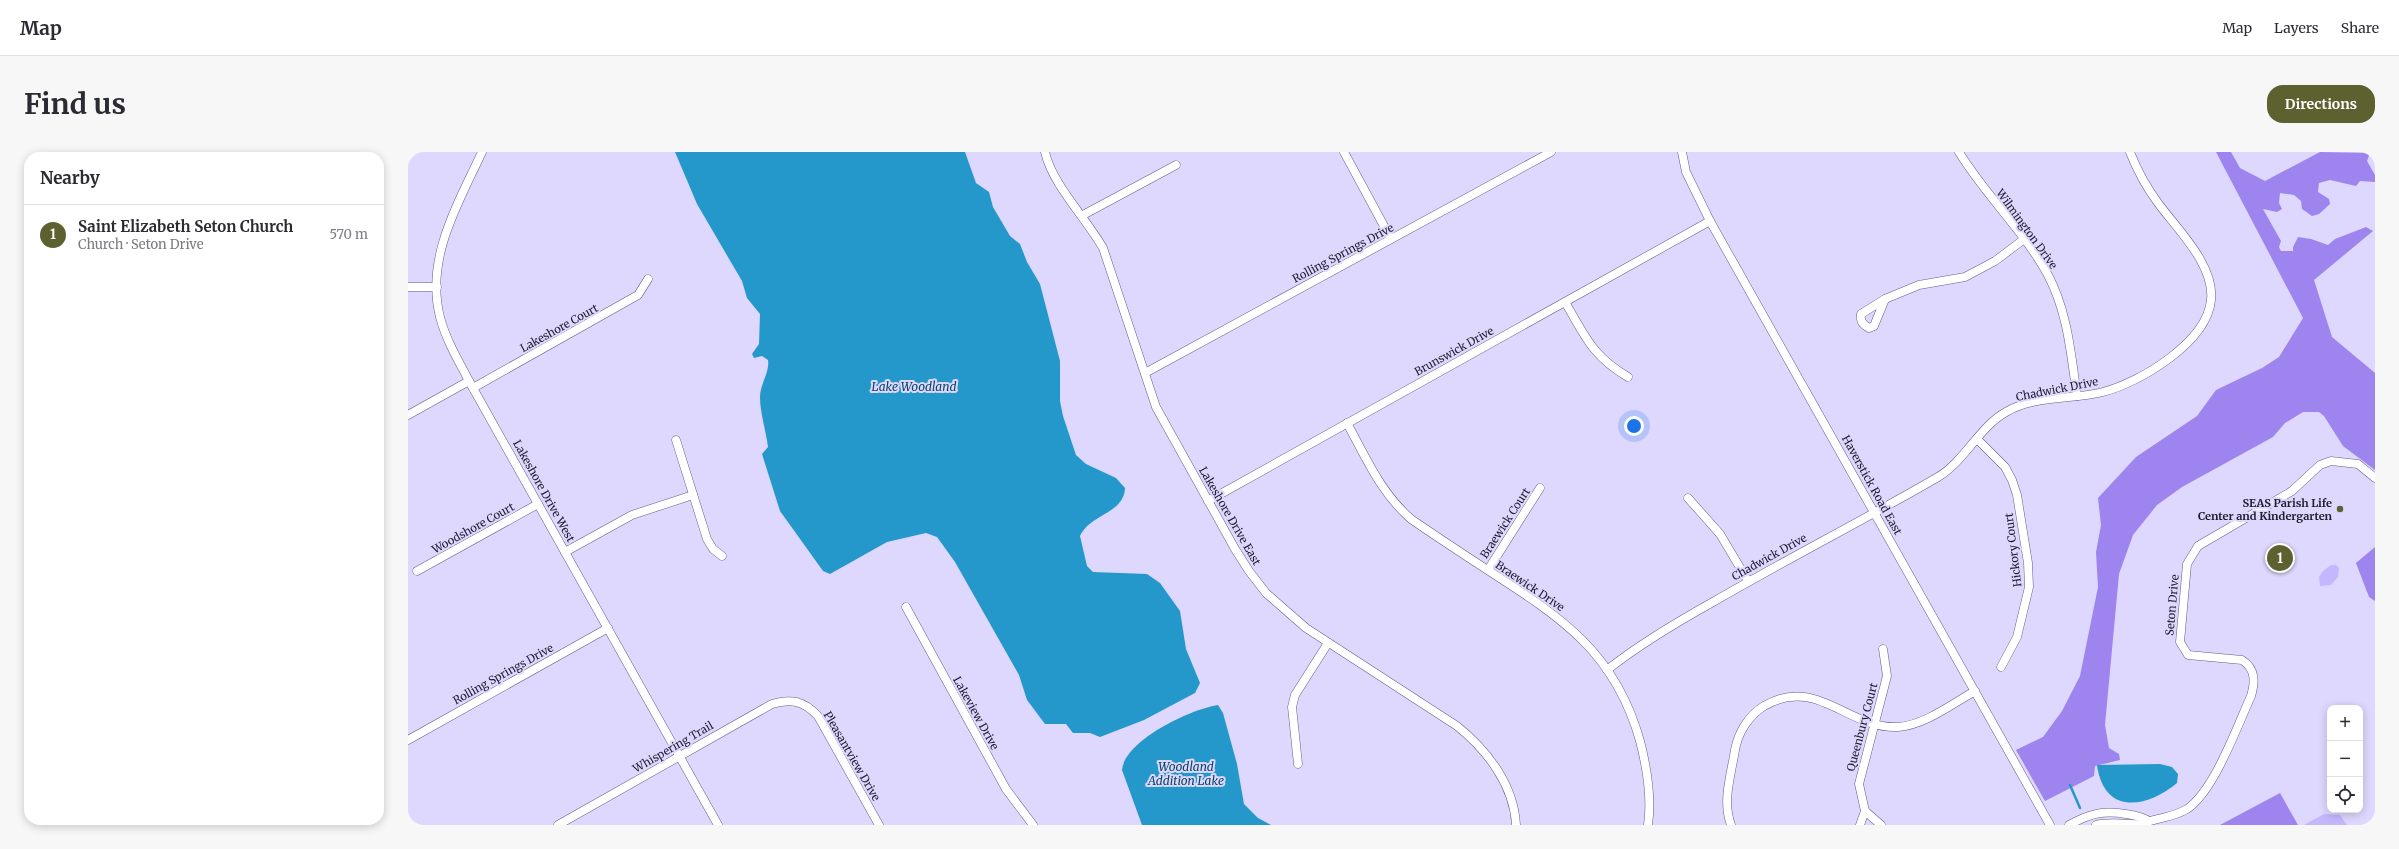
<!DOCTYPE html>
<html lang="en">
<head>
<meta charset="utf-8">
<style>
	body { margin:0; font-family:Merriweather,serif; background:#f7f7f7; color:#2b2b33 }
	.controls { position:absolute; right:12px; bottom:12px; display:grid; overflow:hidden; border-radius:8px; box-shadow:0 2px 10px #0003 }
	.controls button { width:36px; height:36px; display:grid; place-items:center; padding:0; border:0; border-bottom:1px solid #e1e1e2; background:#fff; color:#2b2b33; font:20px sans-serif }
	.you { position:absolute; left:1226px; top:274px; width:14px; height:14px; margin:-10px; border:3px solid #fff; border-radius:50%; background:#1a73e8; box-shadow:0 0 0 6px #1a73e833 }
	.badge { display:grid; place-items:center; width:26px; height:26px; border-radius:50%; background:#5d612f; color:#fff; font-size:13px; font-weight:700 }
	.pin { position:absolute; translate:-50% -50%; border:2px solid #fff; box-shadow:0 1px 4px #0006 }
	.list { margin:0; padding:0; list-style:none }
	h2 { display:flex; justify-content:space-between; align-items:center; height:52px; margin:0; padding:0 16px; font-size:17px }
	h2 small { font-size:13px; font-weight:400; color:#7c7c81 }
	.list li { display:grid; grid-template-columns:26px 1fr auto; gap:12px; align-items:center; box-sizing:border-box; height:60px; padding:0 16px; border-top:1px solid #e1e1e2 }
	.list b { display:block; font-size:15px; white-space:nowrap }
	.list p { margin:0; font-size:13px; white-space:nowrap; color:#7c7c81 }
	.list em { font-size:13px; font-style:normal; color:#7c7c81 }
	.icon { flex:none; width:22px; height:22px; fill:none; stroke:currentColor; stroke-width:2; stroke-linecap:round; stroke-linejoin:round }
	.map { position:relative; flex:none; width:1967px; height:673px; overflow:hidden; border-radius:16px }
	header { display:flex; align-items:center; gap:24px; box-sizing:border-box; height:56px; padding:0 20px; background:#fff; border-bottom:1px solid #e1e1e2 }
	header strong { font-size:19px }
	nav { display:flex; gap:22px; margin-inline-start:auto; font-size:14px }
	.intro { display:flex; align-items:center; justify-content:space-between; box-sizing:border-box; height:96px; padding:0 24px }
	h1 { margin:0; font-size:28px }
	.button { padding:10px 18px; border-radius:16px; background:#5d612f; color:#fff; font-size:14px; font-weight:700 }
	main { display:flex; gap:24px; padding:0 24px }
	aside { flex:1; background:#fff; border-radius:16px; box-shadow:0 2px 10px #0003 }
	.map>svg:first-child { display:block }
</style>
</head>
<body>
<header>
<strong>Map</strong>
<nav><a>Map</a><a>Layers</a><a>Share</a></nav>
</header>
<div class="intro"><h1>Find us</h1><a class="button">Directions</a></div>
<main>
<aside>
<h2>Nearby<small></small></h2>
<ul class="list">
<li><span class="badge">1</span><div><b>Saint Elizabeth Seton Church</b><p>Church · Seton Drive</p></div><em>570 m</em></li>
</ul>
</aside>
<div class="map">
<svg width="1967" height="673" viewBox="0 0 1967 673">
	<rect width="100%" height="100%" fill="#ded7fe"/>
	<!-- green -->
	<g fill="#c5b6fe">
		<path d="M 1923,413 L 1928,413 L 1931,416 L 1930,425 L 1923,433 L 1912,434 L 1911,425 L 1915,419 Z"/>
		<path d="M 1916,662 L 1932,663 L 1939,673 L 1896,673 Z"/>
	</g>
	<!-- forest -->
	<g fill="#9e84ee">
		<path d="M 1808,0 L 1823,0 L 1832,16 L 1857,29 L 1912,0 L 1962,1 L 1959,9 L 1967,23 L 1967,30 L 1952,29 L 1948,34 L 1922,28 L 1911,31 L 1910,40 L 1921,47 L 1922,52 L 1911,62 L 1904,64 L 1894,57 L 1893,49 L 1886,43 L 1872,41 L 1871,51 L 1874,57 L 1869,60 L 1855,57 L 1873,89 L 1871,95 L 1873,99 L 1885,99 L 1885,95 L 1890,85 L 1903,87 L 1920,93 L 1927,87 L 1958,75 L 1965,79 L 1906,128 L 1924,185 L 1967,221 L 1967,318 L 1935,294 L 1916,264 L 1911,260 L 1895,260 L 1877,271 L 1865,285 L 1774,335 L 1749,353 L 1725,383 L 1711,422 L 1697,573 L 1701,596 L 1711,602 L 1712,608 L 1687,614 L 1686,624 L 1637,649 L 1608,598 L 1635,585 L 1654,559 L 1672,524 L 1690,435 L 1688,400 L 1693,373 L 1690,346 L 1728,305 L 1789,264 L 1808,238 L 1854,216 L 1871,205 L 1895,166 Z"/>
		<path d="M 1967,395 L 1967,449 L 1961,445 L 1948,411 Z"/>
		<path d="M 1872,641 L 1890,673 L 1812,673 Z"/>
	</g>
	<!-- water -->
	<g fill="#2498cb">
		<path d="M 267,0 L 557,0 L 568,31 L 581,40 L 585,55 L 602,84 L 612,92 L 619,110 L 632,132 L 652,209 L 652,249 L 655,264 L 668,303 L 678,312 L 708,326 L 717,336 C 716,362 683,361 672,384 L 679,414 L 685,420 L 739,422 L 752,431 L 772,459 L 778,497 L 792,531 L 787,541 L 736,568 L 692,585 L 682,581 L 665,581 L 658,572 L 637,572 L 619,548 L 611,523 L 547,410 L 529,385 L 518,381 L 479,390 L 422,422 L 415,419 L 372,359 L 354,302 L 360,295 C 358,279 352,261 352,245 C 352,232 362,220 360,208 L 354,204 L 346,206 L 344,202 L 351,192 L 352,162 L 339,146 L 334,129 L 289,52 Z"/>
		<path d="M 810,553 L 815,561 L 829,612 L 836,652 L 850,666 L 863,673 L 734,673 L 714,618 C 717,588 783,557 810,553 Z"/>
		<path d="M 1752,612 L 1764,615 L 1770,622 L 1769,631 C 1739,656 1696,664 1689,613 Z"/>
	</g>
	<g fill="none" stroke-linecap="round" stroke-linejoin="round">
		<!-- stream -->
		<path stroke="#2498cb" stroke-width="2.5" d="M 1662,633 L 1672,656"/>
		<!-- minor casing -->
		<g stroke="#665d87" stroke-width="9">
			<g id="minor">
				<path d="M 74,0 C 50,52 17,106 32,165 C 38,188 50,208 61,229 L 310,673"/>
				<path d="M 637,0 C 644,32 678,66 695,96 L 748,255 L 827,397 L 841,419 L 858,441 L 898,476 L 1049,574 C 1079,598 1106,633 1108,673"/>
				<path d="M 936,0 L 983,87"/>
				<path d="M 1274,0 L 1278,20 L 1302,69 L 1642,673"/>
				<path d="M 1551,0 C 1577,43 1616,79 1640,123 C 1660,161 1663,203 1669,244"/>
				<path d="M 675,63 L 768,13"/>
				<path d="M 0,135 L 29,135"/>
				<path d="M 1477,147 L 1511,133 L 1557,125 L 1587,109 L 1615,88"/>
				<path d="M 1477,147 L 1466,174 L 1461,176 C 1454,172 1452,169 1453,162 Z"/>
				<path d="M 1157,150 C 1177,184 1184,204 1220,225"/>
				<path d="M 737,221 L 1143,0"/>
				<path d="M 65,236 L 230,143 L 240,127"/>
				<path d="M 0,263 L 61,229"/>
				<path d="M 939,271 C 958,306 973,341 1003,367 C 1029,385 1055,402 1081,419 C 1154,466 1207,500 1232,589 C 1239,616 1244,645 1240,673"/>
				<path d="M 1569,287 L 1597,315 L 1604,328 L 1609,343 L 1620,411 L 1621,435 L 1609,485 L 1593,515"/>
				<path d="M 268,288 L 299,387 L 305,397 L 314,404"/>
				<path d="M 1280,346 L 1312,382 L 1340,429"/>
				<path d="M 800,349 L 1302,69"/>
				<path d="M 157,400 L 224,363 L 285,343"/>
				<path d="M 1080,418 L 1132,336"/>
				<path d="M 9,419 L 130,352"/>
				<path d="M 498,455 L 598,637 L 625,673"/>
				<path d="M 1199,518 C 1232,492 1269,470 1305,450 C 1379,407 1456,368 1530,325 C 1557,309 1571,275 1598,260 C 1627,243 1664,248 1695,240 C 1733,230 1799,190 1803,148 C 1807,113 1769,77 1750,51 C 1739,36 1729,18 1722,0"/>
				<path d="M 0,588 L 200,476"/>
				<path d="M 890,612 L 884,555 L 887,543 L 920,491"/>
				<path d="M 150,673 L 364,552 C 383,546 396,549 410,564 L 471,673"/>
				<path d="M 1323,673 C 1314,649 1323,623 1327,598 C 1330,581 1340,564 1356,554 C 1409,523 1439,577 1490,575 C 1517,573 1544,552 1567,539"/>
				<path d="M 1452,673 L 1457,659"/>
				<path d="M 1473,673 L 1457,659 L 1451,632 L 1479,524 L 1475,497"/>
				<path d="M 1661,673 C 1681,662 1695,658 1718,662 C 1725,663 1732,664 1739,668"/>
				<path d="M 1688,673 C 1702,669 1722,673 1733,672 C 1748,666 1764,666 1779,657 C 1806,639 1829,575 1843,544 C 1847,530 1848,517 1834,508 L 1780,503 L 1772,490 L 1779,412 L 1790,394 L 1884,339 L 1912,313 L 1923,309 L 1950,312 L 1967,326"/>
			</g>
		</g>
		<!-- minor -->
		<use href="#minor" stroke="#fff" stroke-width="8"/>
	</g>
	<!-- markers -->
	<circle fill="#5d612f" stroke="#ded7fe" stroke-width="1.5" cx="1932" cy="357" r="4"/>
	<g text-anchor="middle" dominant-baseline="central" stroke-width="4" stroke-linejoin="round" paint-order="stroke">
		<!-- street labels -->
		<g font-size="11" fill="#201c2e" stroke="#ded7fe">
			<text transform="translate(1619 77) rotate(54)">Wilmington Drive</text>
			<text transform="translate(935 101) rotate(-28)">Rolling Springs Drive</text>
			<text transform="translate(151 176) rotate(-29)">Lakeshore Court</text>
			<text transform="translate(1046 199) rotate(-29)">Brunswick Drive</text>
			<text transform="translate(1649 237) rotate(-11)">Chadwick Drive</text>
			<text transform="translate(1464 333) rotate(61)">Haverstick Road East</text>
			<text transform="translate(136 339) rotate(61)">Lakeshore Drive West</text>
			<text transform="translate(822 364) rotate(60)">Lakeshore Drive East</text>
			<text transform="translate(1097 371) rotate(-57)">Braewick Court</text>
			<text transform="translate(65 376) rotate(-29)">Woodshore Court</text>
			<text transform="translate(1605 398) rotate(-97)">Hickory Court</text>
			<text transform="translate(1361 405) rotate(-29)">Chadwick Drive</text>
			<text transform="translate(1122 434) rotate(34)">Braewick Drive</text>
			<text transform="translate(1764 453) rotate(-85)">Seton Drive</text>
			<text transform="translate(95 522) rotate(-29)">Rolling Springs Drive</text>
			<text transform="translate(568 561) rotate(61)">Lakeview Drive</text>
			<text transform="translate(1454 575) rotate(-75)">Queenbury Court</text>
			<text transform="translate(265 595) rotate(-30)">Whispering Trail</text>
			<text transform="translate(444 604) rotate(60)">Pleasantview Drive</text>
		</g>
		<!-- poi labels -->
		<g font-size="11" font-weight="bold" fill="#201c2e" stroke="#ded7fe" text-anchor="end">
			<text x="1924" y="351">SEAS Parish Life<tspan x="1924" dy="13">Center and Kindergarten</tspan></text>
		</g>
		<!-- water labels -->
		<g font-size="12" font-style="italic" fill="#074661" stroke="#ded7fe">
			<text x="506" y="234">Lake Woodland</text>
			<text x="778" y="614">Woodland<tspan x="778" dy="14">Addition Lake</tspan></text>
		</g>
	</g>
</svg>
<div class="controls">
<button>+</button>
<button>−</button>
<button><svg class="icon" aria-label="locate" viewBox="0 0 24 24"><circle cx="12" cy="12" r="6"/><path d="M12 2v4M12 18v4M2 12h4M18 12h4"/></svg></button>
</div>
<div class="you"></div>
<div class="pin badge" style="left:1872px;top:406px">1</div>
</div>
</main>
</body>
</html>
